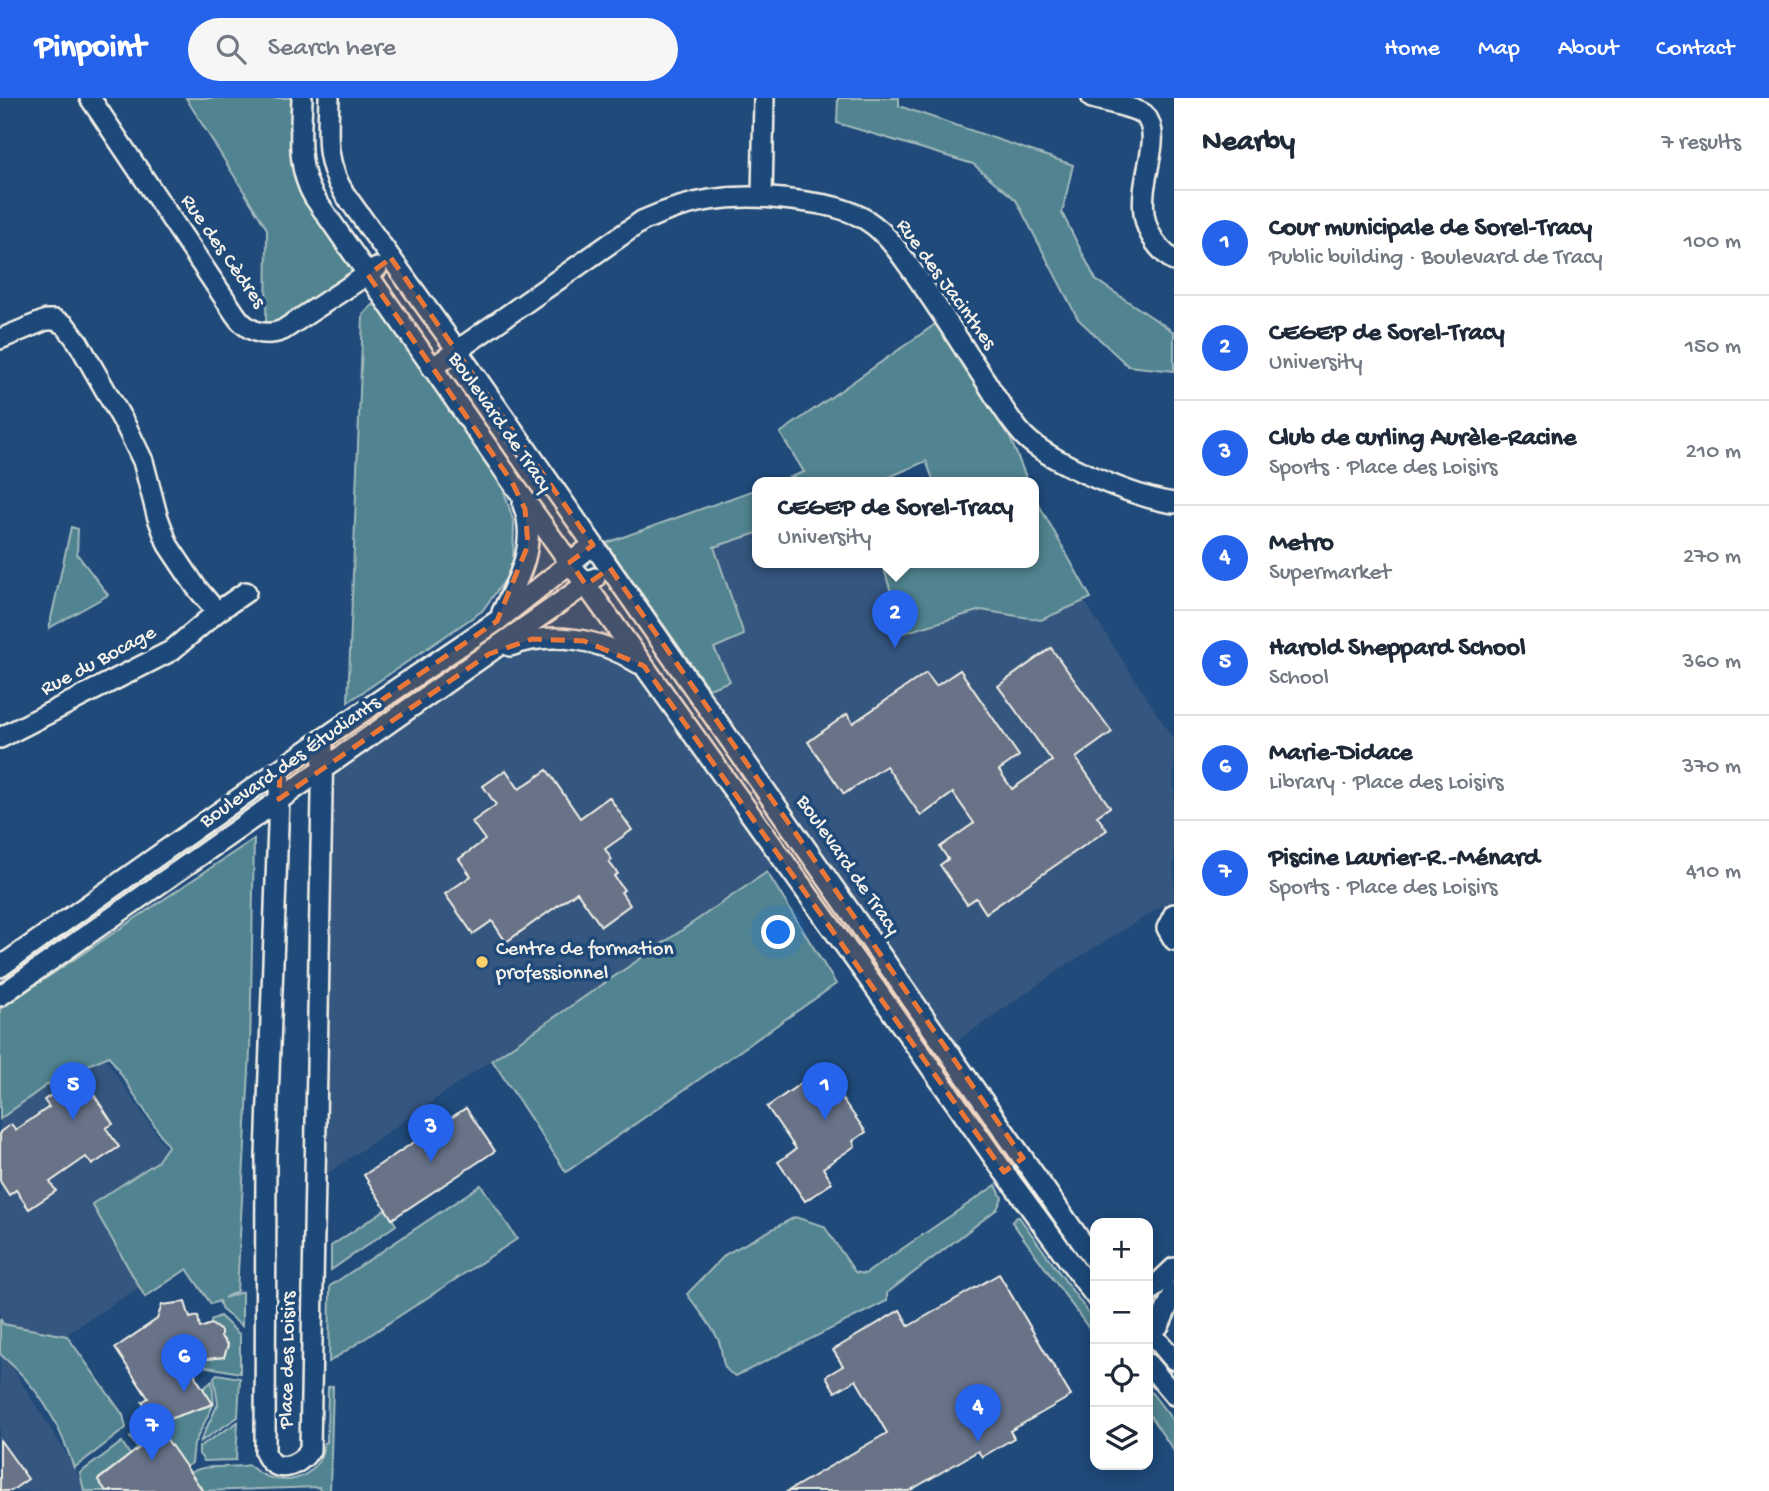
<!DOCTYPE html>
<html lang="en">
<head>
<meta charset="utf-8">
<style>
	body { margin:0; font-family:"Gochi Hand",sans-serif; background:#f6f6f7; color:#1f2937 }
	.controls { position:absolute; right:21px; bottom:21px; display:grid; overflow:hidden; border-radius:14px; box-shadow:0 4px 18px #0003 }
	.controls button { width:63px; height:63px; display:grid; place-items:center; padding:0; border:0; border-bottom:2px solid #e0e1e3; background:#fff; color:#1f2937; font:35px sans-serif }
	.you { position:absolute; left:779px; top:835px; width:24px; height:24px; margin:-18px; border:5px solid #fff; border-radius:50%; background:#1a73e8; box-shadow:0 0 0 10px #1a73e833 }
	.badge { display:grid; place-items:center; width:46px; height:46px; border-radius:50%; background:#2563eb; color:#fff; font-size:23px; font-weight:700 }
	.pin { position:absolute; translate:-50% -58px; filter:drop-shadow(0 2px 4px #0008) }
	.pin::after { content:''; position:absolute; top:37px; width:24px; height:21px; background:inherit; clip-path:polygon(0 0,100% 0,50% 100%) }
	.popup { position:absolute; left:752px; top:379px; width:287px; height:91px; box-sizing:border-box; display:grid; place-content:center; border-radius:14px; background:#fff; filter:drop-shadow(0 2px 5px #0005); font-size:23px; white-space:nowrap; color:#747a83 }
	.popup b { font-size:26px; color:#1f2937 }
	.popup::after { content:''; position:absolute; left:50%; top:100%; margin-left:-14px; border:14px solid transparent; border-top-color:#fff }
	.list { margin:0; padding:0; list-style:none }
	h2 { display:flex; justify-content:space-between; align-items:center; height:91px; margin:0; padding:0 28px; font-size:30px }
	h2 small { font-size:23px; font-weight:400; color:#747a83 }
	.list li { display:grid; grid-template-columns:46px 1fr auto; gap:21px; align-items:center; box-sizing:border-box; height:105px; padding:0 28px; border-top:2px solid #e0e1e3 }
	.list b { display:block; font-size:26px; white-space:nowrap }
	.list p { margin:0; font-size:23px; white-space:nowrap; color:#747a83 }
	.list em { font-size:23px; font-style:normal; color:#747a83 }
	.icon { flex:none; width:38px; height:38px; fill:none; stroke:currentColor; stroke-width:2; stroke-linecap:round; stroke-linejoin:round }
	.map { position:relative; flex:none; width:1174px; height:1393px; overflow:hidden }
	header { display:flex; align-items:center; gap:42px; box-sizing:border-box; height:98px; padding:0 35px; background:#2563eb; color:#fff }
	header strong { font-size:33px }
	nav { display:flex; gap:38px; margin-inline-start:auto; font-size:24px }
	.search { width:490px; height:63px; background:#f6f6f7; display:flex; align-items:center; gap:18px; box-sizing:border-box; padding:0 24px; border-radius:38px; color:#747a83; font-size:26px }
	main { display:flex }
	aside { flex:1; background:#fff }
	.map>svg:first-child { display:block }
</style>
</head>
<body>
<header>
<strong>Pinpoint</strong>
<div class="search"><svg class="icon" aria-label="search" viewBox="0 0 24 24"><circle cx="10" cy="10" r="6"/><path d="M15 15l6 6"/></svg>Search here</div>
<nav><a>Home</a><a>Map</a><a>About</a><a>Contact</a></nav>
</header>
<main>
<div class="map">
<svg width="1174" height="1393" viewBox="0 0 1174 1393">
	<rect width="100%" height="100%" fill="#1f4a7a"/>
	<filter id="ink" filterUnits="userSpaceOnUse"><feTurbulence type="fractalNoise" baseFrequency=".0143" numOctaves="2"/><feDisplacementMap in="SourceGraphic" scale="14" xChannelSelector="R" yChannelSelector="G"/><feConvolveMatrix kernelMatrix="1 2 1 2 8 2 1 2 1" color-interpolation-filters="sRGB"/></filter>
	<g filter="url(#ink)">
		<!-- built -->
		<g fill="#35567e">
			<path d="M 757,402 L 757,464 L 1033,464 L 1033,423 L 1174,642 L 1174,801 L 1068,866 L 956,944 L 609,457 Z"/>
			<path d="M 559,551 L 603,560 L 639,578 L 775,767 L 324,1078 L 335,674 L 490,566 L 526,554 Z"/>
			<path d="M 49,877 L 223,1135 L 13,1271 L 76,1371 L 85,1393 L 0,1393 L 0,910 Z"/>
		</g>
		<!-- green -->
		<g fill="#518490" stroke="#a2babc" stroke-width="2">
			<path d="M 186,0 L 296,0 L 296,62 L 360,175 L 276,229 L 266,229 L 267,131 Z"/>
			<path d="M 838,0 L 899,0 L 899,8 L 1073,67 L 1062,115 L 1096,182 L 1174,234 L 1174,273 L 1128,268 L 1078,221 L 1016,102 L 973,66 L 837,25 Z"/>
			<path d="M 372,207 L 381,209 L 498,374 L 514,425 L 513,471 L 482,513 L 348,604 L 363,217 Z"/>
			<path d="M 937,225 L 1002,320 L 1028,384 L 934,384 L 926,363 L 878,384 L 777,384 L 804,374 L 780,335 Z"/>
			<path d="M 757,391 L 757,435 L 714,449 L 744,537 L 714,550 L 730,583 L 709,591 L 606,445 Z"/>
			<path d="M 1033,396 L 1091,500 L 1041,522 L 981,512 L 903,535 L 882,464 L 1033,464 Z"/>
			<path d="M 71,429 L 78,431 L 77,456 L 108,497 L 49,530 Z"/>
			<path d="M 254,741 L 250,954 L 237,1193 L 224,1200 L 242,1194 L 242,1228 L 222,1212 L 219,1203 L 211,1206 L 187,1171 L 145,1199 L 92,1106 L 157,1064 L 168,1048 L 109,958 L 55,981 L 0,1021 L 0,911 Z"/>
			<path d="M 767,774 L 836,886 L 566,1074 L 492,962 Z"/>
			<path d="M 481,1087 L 517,1141 L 329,1264 L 330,1188 Z"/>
			<path d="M 996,1087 L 1002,1100 L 997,1111 L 887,1195 L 887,1203 L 736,1278 C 718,1271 725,1256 718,1241 C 710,1225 697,1210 687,1196 L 726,1156 L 795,1119 L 824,1128 L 855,1174 L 865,1176 Z"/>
			<path d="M 386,1111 L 396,1127 L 331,1172 L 331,1148 Z"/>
			<path d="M 1017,1119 L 1019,1119 L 1095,1224 L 1095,1239 L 1012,1124 Z"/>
			<path d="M 220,1218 L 240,1237 L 240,1275 L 202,1268 L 202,1262 L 223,1259 L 228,1247 L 221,1239 L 221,1233 L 211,1226 L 211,1222 Z"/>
			<path d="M 0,1220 L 3,1226 L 67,1238 L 123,1317 L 126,1330 L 74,1370 C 58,1322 38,1288 0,1256 Z"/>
			<path d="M 217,1276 L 240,1280 L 238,1319 L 200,1344 L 218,1306 L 214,1279 Z"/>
			<path d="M 212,1283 L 214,1305 L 194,1346 L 192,1365 L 186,1369 L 138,1351 L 130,1339 L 152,1325 L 213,1307 L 203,1291 Z"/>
			<path d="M 333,1288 L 330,1393 L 320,1393 L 319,1389 L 203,1393 L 190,1375 C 206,1365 231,1371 249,1367 C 276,1393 320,1385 324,1345 L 327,1344 L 328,1289 Z"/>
			<path d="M 1148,1290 L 1174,1324 L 1174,1353 L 1148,1315 Z"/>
			<path d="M 238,1324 L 236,1362 L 204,1363 L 199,1356 L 199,1349 Z"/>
			<path d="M 122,1344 L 130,1357 L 98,1381 L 106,1393 L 84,1393 L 80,1375 Z"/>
		</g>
		<!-- building -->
		<g fill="#687388" stroke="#f4f1e8" stroke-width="2">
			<path d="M 1051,550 L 1112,634 L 1076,660 L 1110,709 L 1097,718 L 1107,732 L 986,815 L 976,800 L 967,806 L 940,767 L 948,761 L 940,749 L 974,725 L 953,695 L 921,718 L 886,668 L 844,696 L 808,644 L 847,616 L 853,625 L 926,575 L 936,588 L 960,572 L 1019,658 L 999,672 L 1012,691 L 1052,663 L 998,588 Z"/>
			<path d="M 506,672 L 519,691 L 547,672 L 580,720 L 609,699 L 632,732 L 605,751 L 612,762 L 609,764 L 618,776 L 614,778 L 624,792 L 621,794 L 630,807 L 601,828 L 577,794 L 506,844 L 492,823 L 473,836 L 445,796 L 471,778 L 459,761 L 485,742 L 472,724 L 496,707 L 483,688 Z"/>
			<path d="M 825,977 L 866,1034 L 853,1043 L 855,1048 L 823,1070 L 832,1085 L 805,1103 L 778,1064 L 796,1051 L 767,1009 L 807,981 L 811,987 Z"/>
			<path d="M 74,982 L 87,1002 L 94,997 L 113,1026 L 106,1030 L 119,1049 L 92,1067 L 86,1059 L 50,1084 L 56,1093 L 29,1111 L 16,1092 L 9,1097 L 0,1083 L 0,1034 L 11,1026 L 16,1032 L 49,1009 L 44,1002 Z"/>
			<path d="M 466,1010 L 495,1053 L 392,1121 L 364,1077 Z"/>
			<path d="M 999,1176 L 1071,1298 L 1010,1333 L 1014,1340 L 982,1359 L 978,1353 L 909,1393 L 788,1393 L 887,1335 L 856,1282 L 835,1294 L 826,1278 L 843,1268 L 833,1252 L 900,1212 L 909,1228 Z"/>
			<path d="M 185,1204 L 190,1220 L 198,1218 L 200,1230 L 211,1226 L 221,1233 L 221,1239 L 228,1247 L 224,1259 L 198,1262 L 195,1278 L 213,1306 L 157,1325 L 142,1304 L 148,1300 L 115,1250 L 157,1221 L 162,1207 Z"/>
			<path d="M 161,1333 L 203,1393 L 106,1393 L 98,1382 Z"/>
			<path d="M 0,1342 L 28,1381 L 11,1393 L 0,1393 Z"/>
		</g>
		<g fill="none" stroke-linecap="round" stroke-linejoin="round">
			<!-- minor casing -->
			<g stroke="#f4f1e8" stroke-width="24">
				<g id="minor">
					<path d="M 90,0 L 235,216 C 246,233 264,240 283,232 L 377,170"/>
					<path d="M 302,0 C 301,35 296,68 314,99 L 512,384 L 878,894 L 1004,1074 L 1095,1198"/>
					<path d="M 329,0 C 328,37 324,62 344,95 L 457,252 L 1095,1163"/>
					<path d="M 1092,0 C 1107,4 1132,9 1144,16 C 1174,49 1108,114 1174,163"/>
					<path d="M 762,99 L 764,0"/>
					<path d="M 0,241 L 46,222 L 55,222 L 65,227 L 78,244 L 127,330 L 143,363 L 157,417 L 168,447 L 196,489 L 217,514"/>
					<path d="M 432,270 L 642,123 C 688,102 731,95 782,101 C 808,104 835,106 859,118 C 884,130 899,154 914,175 C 939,210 961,246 985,282 C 997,301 1009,322 1024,338 C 1050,365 1137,400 1174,405"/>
					<path d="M 502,514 C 519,481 538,444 523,407"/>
					<path d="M 510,548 C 552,532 601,541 638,565"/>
					<path d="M 0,640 L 171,553 L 217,514 L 246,494"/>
					<path d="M 280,672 L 266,1058 L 265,1354 C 274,1378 298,1369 310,1352 L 323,641"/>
					<path d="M 1174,816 L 1167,830 L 1174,842"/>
					<path d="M 0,869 L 333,634 L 497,523 L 593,447"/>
					<path d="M 0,898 L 595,480"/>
					<path d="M 1148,1195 L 1174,1170"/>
					<path d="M 1148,1231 L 1174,1262"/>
					<path d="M 1148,1239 L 1160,1226 L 1174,1194"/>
					<path d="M 1148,1266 L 1174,1297"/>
				</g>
			</g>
			<!-- minor -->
			<use href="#minor" stroke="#1f4a7a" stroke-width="19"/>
		</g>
	</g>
	<!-- marked area -->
	<path fill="#ea7738" fill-opacity="0.2" stroke="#ea7738" stroke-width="5" stroke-dasharray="14 9" stroke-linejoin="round" d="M 391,160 L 593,447 L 570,464 L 586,487 L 610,470 L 1023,1060 L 1004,1074 L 644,568 L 584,543 L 532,541 L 489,556 L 279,701 L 280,672 L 497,523 L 528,447 L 525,411 L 512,384 L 368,177 Z"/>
	<!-- markers -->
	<circle fill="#ffd166" stroke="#1f4a7a" stroke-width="2.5" cx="482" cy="864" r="7"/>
	<g text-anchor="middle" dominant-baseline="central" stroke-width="7" stroke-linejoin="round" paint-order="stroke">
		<!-- street labels -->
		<g font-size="21" fill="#f4f1e8" stroke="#1f4a7a">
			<text transform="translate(222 154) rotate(55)">Rue des Cèdres</text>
			<text transform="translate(945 187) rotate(54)">Rue des Jacinthes</text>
			<text transform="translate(499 325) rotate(55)">Boulevard de Tracy</text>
			<text transform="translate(99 564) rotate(-28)">Rue du Bocage</text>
			<text transform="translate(291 665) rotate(-35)">Boulevard des Étudiants</text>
			<text transform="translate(847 768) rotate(55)">Boulevard de Tracy</text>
			<text transform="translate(289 1262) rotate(-89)">Place des Loisirs</text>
		</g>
		<!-- poi labels -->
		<g font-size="21" fill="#f4f1e8" stroke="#1f4a7a" text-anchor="start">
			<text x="496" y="852">Centre de formation<tspan x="496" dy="24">professionnel</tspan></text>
		</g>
	</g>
</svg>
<div class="controls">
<button>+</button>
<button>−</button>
<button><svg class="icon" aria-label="locate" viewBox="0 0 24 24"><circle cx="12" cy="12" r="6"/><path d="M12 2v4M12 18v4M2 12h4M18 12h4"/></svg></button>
<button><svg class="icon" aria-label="layers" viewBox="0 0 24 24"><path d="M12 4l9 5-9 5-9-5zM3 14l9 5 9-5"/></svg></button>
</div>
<div class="you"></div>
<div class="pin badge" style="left:825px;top:1022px">1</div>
<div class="pin badge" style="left:895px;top:550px">2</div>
<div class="popup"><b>CEGEP de Sorel-Tracy</b>University</div>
<div class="pin badge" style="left:431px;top:1064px">3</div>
<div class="pin badge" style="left:978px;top:1344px">4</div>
<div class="pin badge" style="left:73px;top:1022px">5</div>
<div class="pin badge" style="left:184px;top:1294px">6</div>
<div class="pin badge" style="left:152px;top:1363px">7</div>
</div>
<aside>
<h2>Nearby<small>7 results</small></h2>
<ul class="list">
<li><span class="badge">1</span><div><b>Cour municipale de Sorel-Tracy</b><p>Public building · Boulevard de Tracy</p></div><em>100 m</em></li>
<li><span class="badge">2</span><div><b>CEGEP de Sorel-Tracy</b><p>University</p></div><em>150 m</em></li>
<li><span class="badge">3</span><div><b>Club de curling Aurèle-Racine</b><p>Sports · Place des Loisirs</p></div><em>210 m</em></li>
<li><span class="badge">4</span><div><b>Metro</b><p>Supermarket</p></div><em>270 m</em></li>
<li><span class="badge">5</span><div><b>Harold Sheppard School</b><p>School</p></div><em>360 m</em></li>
<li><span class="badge">6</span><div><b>Marie-Didace</b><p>Library · Place des Loisirs</p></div><em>370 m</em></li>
<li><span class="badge">7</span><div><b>Piscine Laurier-R.-Ménard</b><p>Sports · Place des Loisirs</p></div><em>410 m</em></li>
</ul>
</aside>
</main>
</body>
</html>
